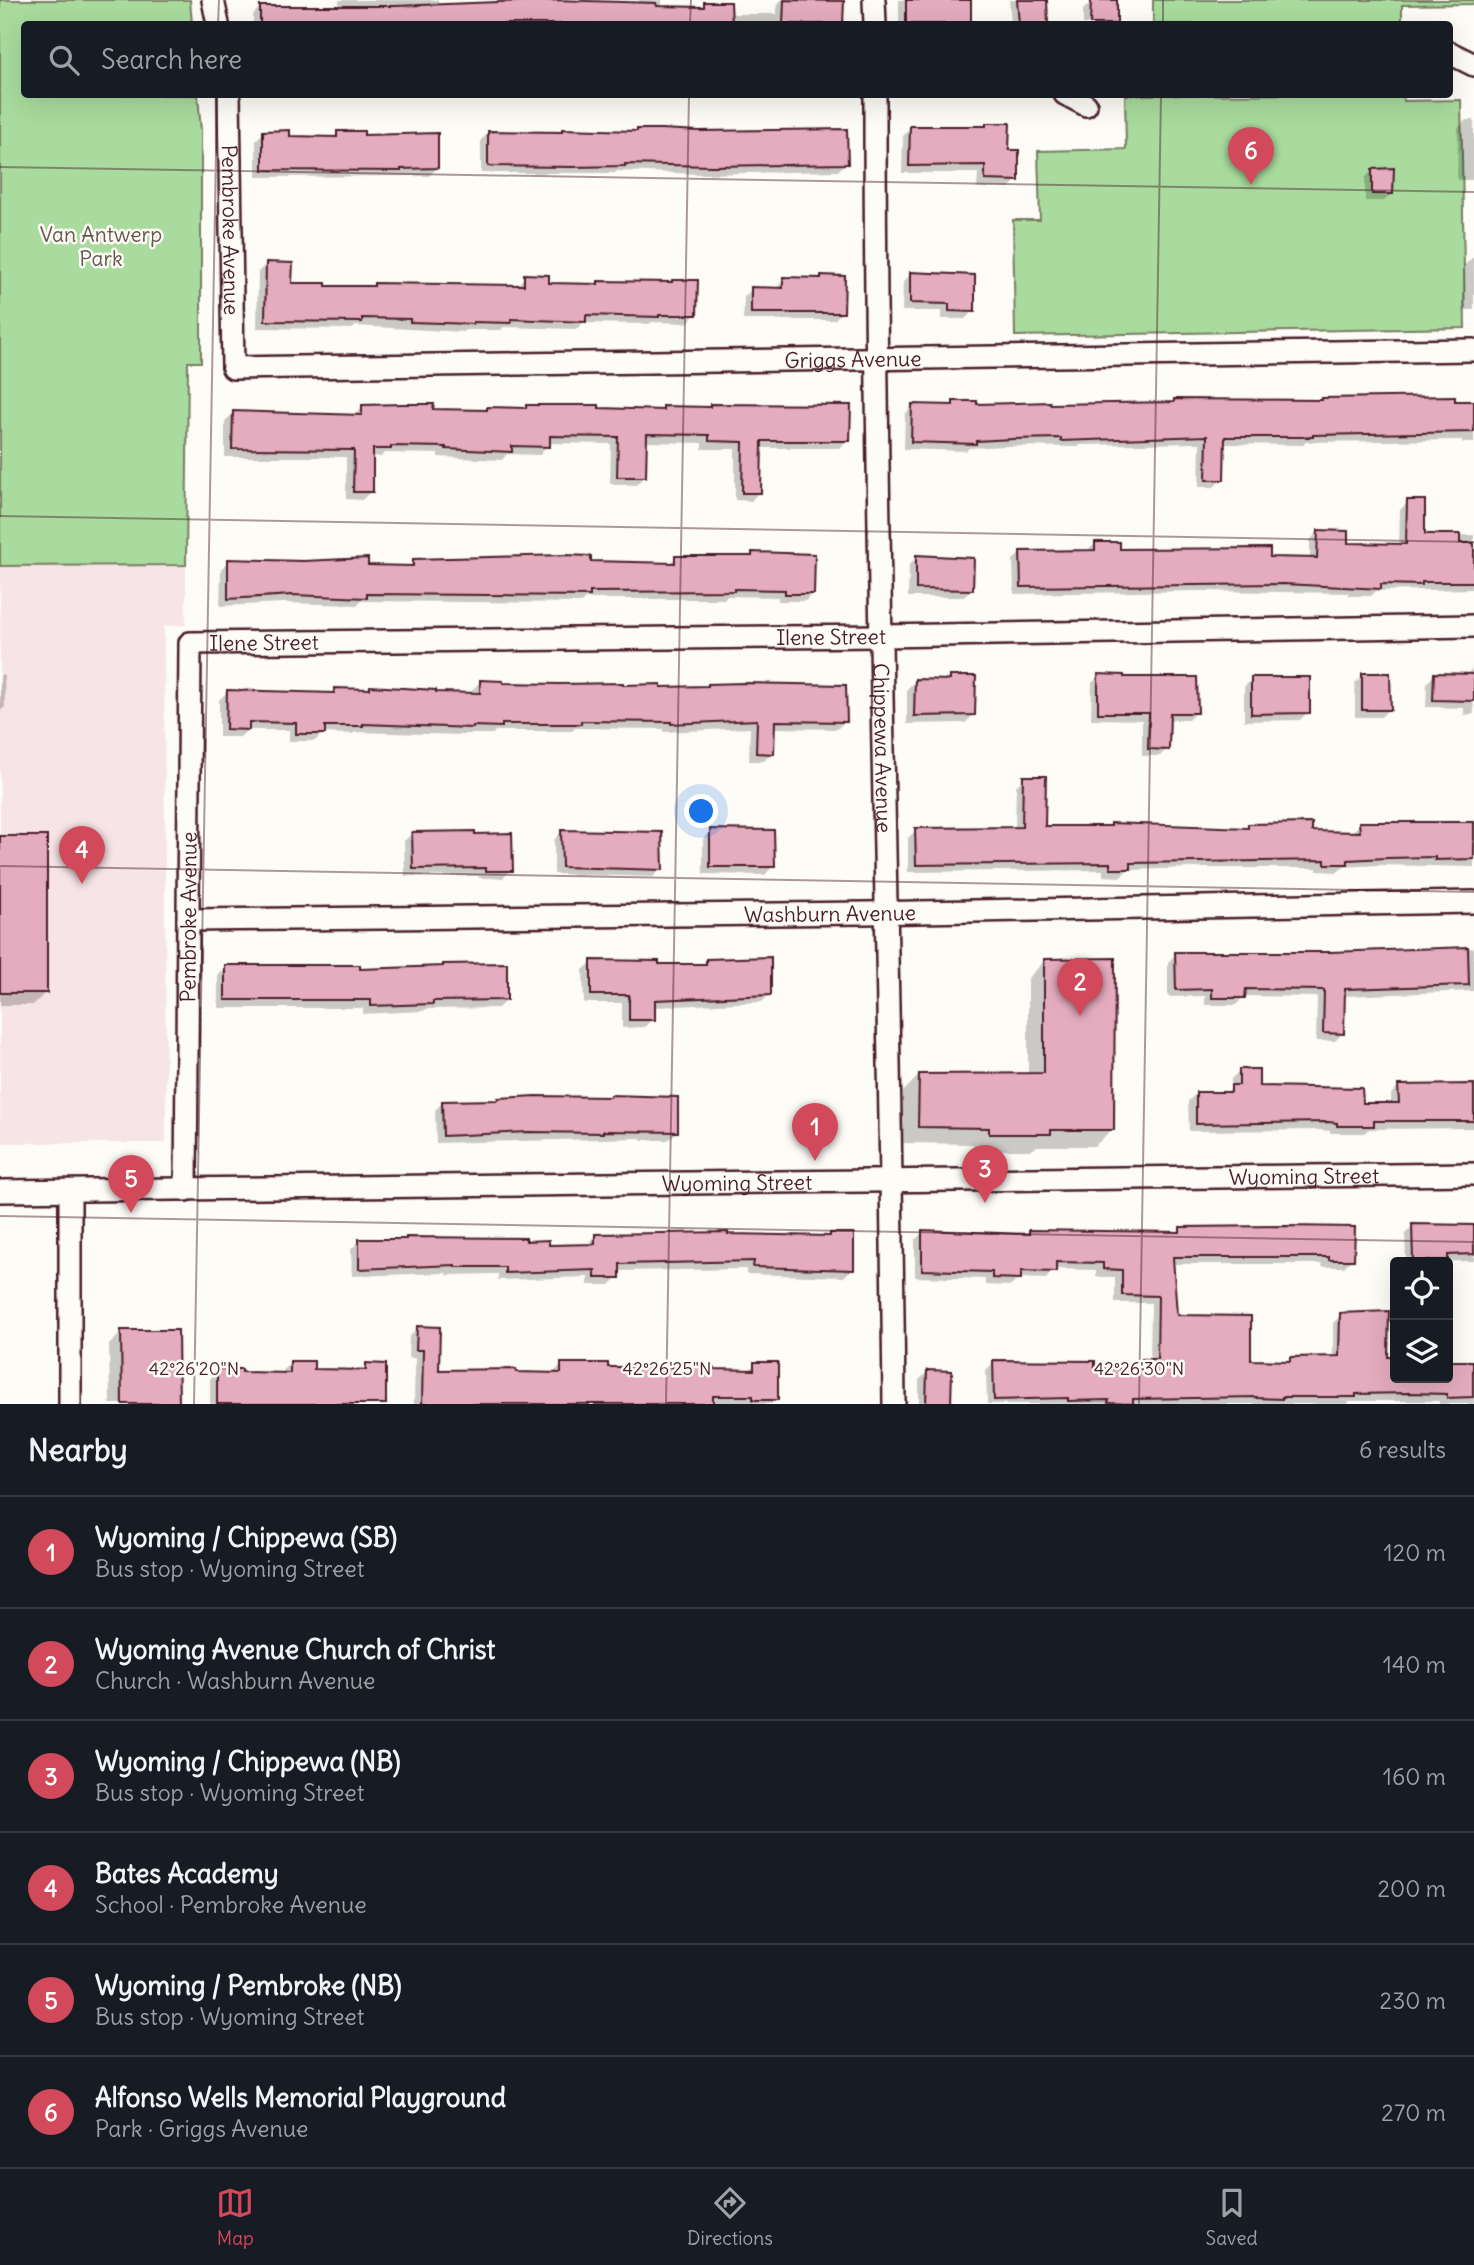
<!DOCTYPE html>
<html lang="en">
<head>
<meta charset="utf-8">
<style>
	body { margin:0; font-family:Delius,sans-serif; background:#20242c; color:#f1f3f6 }
	.controls { position:absolute; right:21px; bottom:21px; display:grid; overflow:hidden; border-radius:7px; box-shadow:0 7px 28px #0002 }
	.controls button { width:63px; height:63px; display:grid; place-items:center; padding:0; border:0; border-bottom:2px solid #363941; background:#171b24; color:#f1f3f6; font:35px sans-serif }
	.you { position:absolute; left:702px; top:812px; width:24px; height:24px; margin:-18px; border:5px solid #fff; border-radius:50%; background:#1a73e8; box-shadow:0 0 0 10px #1a73e833 }
	.badge { display:grid; place-items:center; width:46px; height:46px; border-radius:50%; background:#d1495b; color:#fff; font-size:23px; font-weight:700 }
	.pin { position:absolute; translate:-50% -58px; filter:drop-shadow(0 2px 4px #0008) }
	.pin::after { content:''; position:absolute; top:37px; width:24px; height:21px; background:inherit; clip-path:polygon(0 0,100% 0,50% 100%) }
	.list { margin:0; padding:0; list-style:none }
	h2 { display:flex; justify-content:space-between; align-items:center; height:91px; margin:0; padding:0 28px; font-size:30px }
	h2 small { font-size:23px; font-weight:400; color:#9ea1a6 }
	.list li { display:grid; grid-template-columns:46px 1fr auto; gap:21px; align-items:center; box-sizing:border-box; height:112px; padding:0 28px; border-top:2px solid #363941 }
	.list b { display:block; font-size:26px; white-space:nowrap }
	.list p { margin:0; font-size:23px; white-space:nowrap; color:#9ea1a6 }
	.list em { font-size:23px; font-style:normal; color:#9ea1a6 }
	.icon { flex:none; width:38px; height:38px; fill:none; stroke:currentColor; stroke-width:2; stroke-linecap:round; stroke-linejoin:round }
	.map { position:relative; flex:none; width:1474px; height:1404px; overflow:hidden }
	.search { position:absolute; background:#171b24; box-shadow:0 7px 28px #0002; left:21px; right:21px; top:21px; height:77px; display:flex; align-items:center; gap:18px; box-sizing:border-box; padding:0 24px; border-radius:7px; color:#9ea1a6; font-size:26px }
	.sheet { height:763px; background:#171b24 }
	nav { display:flex; justify-content:space-around; align-items:center; box-sizing:border-box; height:98px; border-top:2px solid #363941; background:#171b24; font-size:19px; color:#9ea1a6 }
	nav a { display:grid; justify-items:center; gap:4px }
	nav .on { color:#d1495b }
	.map>svg:first-child { display:block }
</style>
</head>
<body>
<div class="map">
<svg width="1474" height="1404" viewBox="0 0 1474 1404">
	<rect width="100%" height="100%" fill="#fdfcf7"/>
	<filter id="ink" filterUnits="userSpaceOnUse"><feTurbulence type="fractalNoise" baseFrequency=".0143" numOctaves="2"/><feDisplacementMap in="SourceGraphic" scale="14" xChannelSelector="R" yChannelSelector="G"/><feConvolveMatrix kernelMatrix="1 2 1 2 8 2 1 2 1" color-interpolation-filters="sRGB"/></filter>
	<g filter="url(#ink)">
		<!-- built -->
		<path fill="#f6e4e6" d="M 186,565 L 186,625 L 164,626 L 166,1143 L 0,1143 L 0,566 Z"/>
		<!-- green -->
		<g fill="#a8db9d" stroke="#797d64" stroke-width="2">
			<path d="M 0,0 L 190,0 L 192,24 L 24,24 L 24,94 L 198,95 L 201,131 L 201,362 L 188,362 L 186,565 L 0,566 Z"/>
			<path d="M 1153,0 L 1474,0 L 1474,4 L 1402,5 L 1402,24 L 1153,24 Z"/>
			<path d="M 1403,94 L 1404,101 L 1461,100 L 1465,328 L 1015,336 L 1013,220 L 1040,220 L 1038,151 L 1126,149 L 1125,95 Z"/>
		</g>
		<!-- shadow -->
		<g fill="#0003">
			<path d="M 339,0 L 438,0 L 438,5 L 525,3 L 525,0 L 639,3 L 639,0 L 662,0 L 662,8 L 700,8 L 705,4 L 730,14 L 777,14 L 777,5 L 781,0 L 805,0 L 805,3 L 842,3 L 841,24 L 253,24 L 253,15 L 260,7 L 339,7 Z"/>
			<rect x="899" y="0" width="70" height="24"/>
			<path d="M 1009,0 L 1045,0 L 1047,24 L 1011,24 Z"/>
			<path d="M 1091,2 L 1115,2 L 1115,24 L 1083,24 L 1083,10 Z"/>
			<path d="M 1466,120 L 1474,120 L 1474,180 L 1457,180 L 1458,128 Z"/>
			<path d="M 986,125 L 1007,151 L 1017,180 L 1009,188 L 977,188 L 978,173 L 902,173 L 903,136 L 911,128 L 983,128 Z"/>
			<path d="M 264,132 L 288,138 L 332,139 L 338,133 L 362,137 L 437,168 L 429,176 L 256,177 L 256,140 Z"/>
			<path d="M 489,132 L 846,163 L 838,171 L 703,174 L 617,171 L 615,173 L 481,173 L 481,140 Z"/>
			<path d="M 1373,170 L 1392,193 L 1384,201 L 1365,201 L 1365,178 Z"/>
			<path d="M 1472,258 L 1474,258 L 1474,310 L 1463,310 L 1464,266 Z"/>
			<path d="M 266,264 L 290,284 L 324,287 L 372,288 L 375,285 L 517,286 L 525,276 L 547,285 L 670,284 L 672,281 L 695,315 L 687,323 L 652,322 L 649,324 L 583,323 L 577,329 L 504,327 L 501,330 L 465,330 L 463,332 L 356,326 L 352,329 L 257,328 L 258,272 Z"/>
			<path d="M 911,274 L 973,311 L 965,319 L 941,319 L 941,311 L 902,311 L 903,282 Z"/>
			<path d="M 784,279 L 842,312 L 834,320 L 743,320 L 744,297 L 752,289 L 776,289 Z"/>
			<path d="M 1174,401 L 1474,403 L 1474,443 L 1462,443 L 1462,440 L 1306,442 L 1303,445 L 1223,444 L 1222,479 L 1214,487 L 1199,487 L 1200,443 L 1080,445 L 1078,447 L 1004,446 L 969,448 L 966,451 L 904,449 L 905,414 L 913,406 L 950,407 L 954,403 L 975,406 L 1048,406 L 1172,403 Z"/>
			<path d="M 363,406 L 485,411 L 487,409 L 524,409 L 526,406 L 660,412 L 664,408 L 708,409 L 711,406 L 848,440 L 840,448 L 760,448 L 759,492 L 751,501 L 735,500 L 735,449 L 702,449 L 702,443 L 645,442 L 644,477 L 636,485 L 610,484 L 611,444 L 548,443 L 540,455 L 507,454 L 502,460 L 438,457 L 438,454 L 384,453 L 381,457 L 371,456 L 371,491 L 362,500 L 346,499 L 346,457 L 225,457 L 225,421 L 234,413 L 354,416 Z"/>
			<path d="M 1408,502 L 1423,536 L 1474,535 L 1474,589 L 1376,591 L 1371,596 L 1349,596 L 1349,593 L 1199,591 L 1014,594 L 1013,560 L 1021,553 L 1087,551 L 1095,544 L 1119,550 L 1310,560 L 1310,540 L 1318,532 L 1346,545 L 1399,546 L 1400,510 Z"/>
			<path d="M 753,554 L 813,593 L 805,601 L 778,601 L 778,597 L 727,596 L 724,599 L 585,599 L 581,603 L 361,601 L 357,605 L 283,603 L 220,606 L 221,569 L 229,561 L 407,568 L 414,561 L 668,565 L 676,557 L 749,558 Z"/>
			<path d="M 917,557 L 972,589 L 964,597 L 908,597 L 909,565 Z"/>
			<path d="M 1472,669 L 1474,714 L 1464,715 L 1464,708 L 1426,707 L 1427,683 L 1434,675 L 1466,675 Z"/>
			<path d="M 0,675 L 4,675 L 5,707 L 0,711 Z"/>
			<path d="M 1363,675 L 1389,709 L 1381,717 L 1355,717 L 1355,683 Z"/>
			<path d="M 1099,676 L 1196,712 L 1188,720 L 1168,720 L 1167,749 L 1160,756 L 1142,756 L 1142,720 L 1091,719 L 1092,683 Z"/>
			<path d="M 951,677 L 974,715 L 965,723 L 907,724 L 907,689 L 915,681 L 947,681 Z"/>
			<path d="M 1252,679 L 1308,712 L 1300,720 L 1244,721 L 1244,687 Z"/>
			<path d="M 480,682 L 501,685 L 660,689 L 706,688 L 708,686 L 845,721 L 837,729 L 773,728 L 772,753 L 764,761 L 749,761 L 750,728 L 664,732 L 664,729 L 575,728 L 572,731 L 495,731 L 493,734 L 465,734 L 463,735 L 355,732 L 353,734 L 323,733 L 315,741 L 289,741 L 289,730 L 247,730 L 240,737 L 219,737 L 219,700 L 227,692 L 331,694 L 335,690 L 472,695 L 472,690 Z"/>
			<path d="M 1024,778 L 1043,828 L 1109,828 L 1111,825 L 1245,830 L 1249,826 L 1310,833 L 1352,832 L 1360,824 L 1474,824 L 1474,867 L 1378,865 L 1343,867 L 1338,872 L 1317,871 L 1317,868 L 1191,868 L 1127,870 L 1121,877 L 1103,876 L 1103,870 L 908,872 L 908,838 L 916,830 L 1015,829 L 1016,786 Z"/>
			<path d="M 562,831 L 661,869 L 653,877 L 554,874 L 554,840 Z"/>
			<path d="M 711,831 L 773,866 L 765,875 L 703,874 L 703,839 Z"/>
			<path d="M 413,833 L 511,870 L 503,878 L 479,878 L 479,876 L 405,876 L 404,841 Z"/>
			<path d="M 0,838 L 45,993 L 33,1005 L 0,1005 Z"/>
			<path d="M 1474,948 L 1474,991 L 1343,996 L 1343,1033 L 1335,1041 L 1316,1041 L 1317,997 L 1244,996 L 1236,1005 L 1205,1005 L 1205,996 L 1168,997 L 1168,962 L 1176,954 L 1330,954 Z"/>
			<path d="M 707,961 L 770,994 L 762,1002 L 653,1007 L 653,1019 L 645,1027 L 622,1028 L 622,1003 L 584,1003 L 583,970 L 592,962 L 657,966 L 702,966 Z"/>
			<path d="M 1045,961 L 1112,1129 L 1095,1146 L 1037,1146 L 1032,1150 L 973,1150 L 973,1144 L 902,1143 L 903,1092 L 919,1075 L 1028,1075 L 1028,978 Z"/>
			<path d="M 444,965 L 506,1000 L 498,1008 L 426,1009 L 423,1011 L 363,1014 L 363,1008 L 218,1008 L 218,974 L 226,966 L 358,971 L 441,968 Z"/>
			<path d="M 1239,1071 L 1257,1088 L 1361,1105 L 1391,1105 L 1391,1094 L 1399,1086 L 1474,1085 L 1474,1128 L 1369,1129 L 1364,1133 L 1330,1133 L 1330,1131 L 1319,1130 L 1189,1131 L 1188,1101 L 1197,1093 L 1226,1093 L 1231,1088 L 1231,1079 Z"/>
			<path d="M 443,1102 L 677,1132 L 668,1140 L 641,1140 L 641,1138 L 436,1143 L 435,1110 Z"/>
			<path d="M 1413,1226 L 1474,1226 L 1474,1261 L 1406,1262 L 1405,1234 Z"/>
			<path d="M 1181,1229 L 1352,1259 L 1344,1267 L 1322,1267 L 1322,1264 L 1171,1264 L 1175,1317 L 1249,1362 L 1287,1362 L 1291,1359 L 1333,1358 L 1333,1323 L 1341,1315 L 1386,1358 L 1395,1359 L 1395,1378 L 1448,1378 L 1448,1363 L 1474,1363 L 1474,1404 L 1439,1404 L 1439,1401 L 1350,1401 L 1347,1404 L 987,1404 L 986,1370 L 994,1362 L 1094,1370 L 1135,1370 L 1143,1361 L 1150,1361 L 1151,1303 L 1115,1303 L 1115,1277 L 1096,1277 L 1096,1270 L 1054,1269 L 1046,1279 L 1019,1278 L 1011,1286 L 985,1285 L 985,1279 L 915,1277 L 915,1240 L 923,1232 L 1026,1235 L 1030,1231 L 1176,1233 Z"/>
			<path d="M 595,1235 L 827,1238 L 831,1235 L 852,1269 L 844,1277 L 746,1274 L 746,1269 L 618,1271 L 618,1277 L 610,1285 L 588,1285 L 588,1277 L 498,1280 L 498,1274 L 447,1275 L 447,1273 L 352,1276 L 351,1249 L 360,1241 L 524,1243 L 547,1247 L 587,1246 Z"/>
			<path d="M 417,1328 L 437,1372 L 552,1374 L 562,1364 L 606,1369 L 747,1372 L 755,1364 L 776,1399 L 771,1404 L 414,1404 L 415,1358 L 408,1358 L 409,1337 Z"/>
			<path d="M 122,1332 L 177,1404 L 110,1404 L 109,1345 Z"/>
			<path d="M 291,1362 L 312,1371 L 360,1372 L 367,1365 L 384,1404 L 210,1404 L 210,1379 L 218,1371 L 240,1374 L 283,1374 L 283,1371 Z"/>
			<path d="M 927,1372 L 949,1404 L 919,1404 L 919,1380 Z"/>
		</g>
		<!-- building -->
		<g fill="#e4acbe" stroke="#4a1f2b" stroke-width="2">
			<path d="M 554,0 L 656,3 L 657,6 L 704,7 L 704,2 L 731,2 L 732,24 L 260,24 L 260,6 L 395,6 Z"/>
			<path d="M 784,0 L 844,1 L 843,24 L 783,24 Z"/>
			<rect x="906" y="0" width="65" height="24"/>
			<path d="M 1017,0 L 1047,0 L 1048,24 L 1019,24 Z"/>
			<path d="M 1091,0 L 1117,0 L 1117,24 L 1090,24 Z"/>
			<path d="M 986,123 L 1010,123 L 1009,150 L 1019,150 L 1019,181 L 985,180 L 985,165 L 909,166 L 910,126 L 986,126 Z"/>
			<path d="M 562,129 L 637,131 L 637,129 L 662,129 L 699,131 L 847,129 L 848,164 L 712,166 L 625,164 L 625,166 L 572,167 L 488,166 L 488,131 L 562,132 Z"/>
			<path d="M 290,130 L 290,136 L 337,137 L 337,131 L 364,131 L 364,135 L 438,133 L 438,168 L 401,169 L 401,171 L 263,170 L 263,131 Z"/>
			<path d="M 1394,168 L 1393,194 L 1372,194 L 1372,169 Z"/>
			<path d="M 266,262 L 293,263 L 292,283 L 326,283 L 326,286 L 374,286 L 374,283 L 524,285 L 524,274 L 549,275 L 549,283 L 598,284 L 598,281 L 672,282 L 672,280 L 698,280 L 697,315 L 659,315 L 659,317 L 586,315 L 586,322 L 511,319 L 511,323 L 473,322 L 473,324 L 410,322 L 410,319 L 362,318 L 362,322 L 265,321 Z"/>
			<path d="M 910,272 L 975,275 L 975,312 L 949,311 L 949,304 L 910,303 Z"/>
			<path d="M 821,275 L 845,276 L 844,313 L 751,313 L 751,287 L 783,288 L 783,277 L 821,278 Z"/>
			<path d="M 1455,396 L 1455,401 L 1474,401 L 1474,432 L 1313,435 L 1313,437 L 1225,437 L 1224,480 L 1206,480 L 1207,436 L 1061,441 L 1061,438 L 1013,439 L 976,441 L 976,444 L 911,442 L 912,404 L 953,405 L 953,401 L 977,401 L 977,404 L 1050,402 L 1050,404 L 1174,402 L 1174,399 L 1322,400 L 1322,398 Z"/>
			<path d="M 404,404 L 434,404 L 433,409 L 487,410 L 487,407 L 526,408 L 526,405 L 599,405 L 599,408 L 663,410 L 663,406 L 710,407 L 710,404 L 851,405 L 850,441 L 762,441 L 761,493 L 742,493 L 743,442 L 709,441 L 709,435 L 647,434 L 646,477 L 617,477 L 618,437 L 550,436 L 550,447 L 512,446 L 512,452 L 446,449 L 446,447 L 391,446 L 391,449 L 373,449 L 373,492 L 353,492 L 354,450 L 232,449 L 233,411 L 362,415 L 362,405 Z"/>
			<path d="M 1407,500 L 1425,500 L 1425,534 L 1460,534 L 1460,543 L 1474,543 L 1474,582 L 1422,582 L 1422,585 L 1381,584 L 1381,589 L 1284,584 L 1021,587 L 1020,551 L 1095,550 L 1095,542 L 1120,542 L 1120,549 L 1270,548 L 1270,557 L 1317,558 L 1318,530 L 1348,531 L 1348,543 L 1406,544 Z"/>
			<path d="M 752,552 L 815,554 L 814,594 L 785,594 L 785,590 L 734,589 L 734,591 L 590,592 L 590,596 L 367,594 L 367,598 L 292,595 L 228,599 L 228,559 L 303,561 L 368,558 L 368,565 L 413,566 L 413,559 L 564,555 L 591,556 L 591,561 L 675,563 L 675,556 L 752,556 Z"/>
			<path d="M 916,555 L 974,558 L 973,590 L 916,589 Z"/>
			<path d="M 1362,673 L 1390,673 L 1391,710 L 1362,710 Z"/>
			<path d="M 1434,673 L 1474,674 L 1474,701 L 1433,700 Z"/>
			<path d="M 1098,674 L 1124,675 L 1124,677 L 1197,677 L 1198,713 L 1170,713 L 1169,750 L 1148,749 L 1149,713 L 1098,713 Z"/>
			<path d="M 950,676 L 976,676 L 975,715 L 914,716 L 915,679 L 950,680 Z"/>
			<path d="M 1251,677 L 1310,677 L 1310,713 L 1251,714 Z"/>
			<path d="M 480,680 L 503,681 L 503,683 L 559,684 L 623,683 L 623,685 L 661,684 L 661,687 L 708,686 L 708,684 L 744,683 L 846,685 L 847,722 L 775,721 L 774,754 L 756,753 L 757,720 L 671,724 L 671,722 L 581,721 L 581,724 L 502,724 L 502,727 L 473,726 L 473,728 L 363,724 L 363,726 L 325,726 L 325,734 L 296,734 L 296,723 L 249,722 L 249,730 L 226,729 L 227,690 L 334,693 L 334,688 L 370,689 L 370,686 L 436,690 L 436,692 L 480,693 Z"/>
			<path d="M 1023,776 L 1046,776 L 1045,826 L 1111,826 L 1111,823 L 1248,828 L 1248,824 L 1312,823 L 1312,831 L 1360,832 L 1359,822 L 1474,822 L 1474,859 L 1435,860 L 1435,857 L 1387,858 L 1348,860 L 1348,864 L 1325,864 L 1325,860 L 1131,863 L 1131,869 L 1110,869 L 1110,863 L 916,865 L 915,828 L 1022,827 Z"/>
			<path d="M 710,829 L 774,830 L 775,867 L 710,867 Z"/>
			<path d="M 561,830 L 662,832 L 663,870 L 562,867 Z"/>
			<path d="M 475,831 L 475,834 L 512,833 L 513,871 L 486,871 L 486,868 L 413,869 L 412,832 Z"/>
			<rect x="0" y="836" width="47" height="157"/>
			<path d="M 1468,947 L 1469,985 L 1345,989 L 1344,1034 L 1323,1033 L 1324,990 L 1246,989 L 1245,998 L 1212,998 L 1212,989 L 1176,990 L 1175,952 L 1330,952 Z"/>
			<path d="M 771,957 L 771,995 L 655,1000 L 655,1020 L 629,1020 L 629,995 L 591,995 L 591,960 L 659,961 L 659,964 L 706,964 L 706,959 Z"/>
			<path d="M 1115,958 L 1114,1130 L 1051,1130 L 1051,1134 L 989,1134 L 989,1128 L 918,1127 L 919,1074 L 1044,1073 L 1044,959 Z"/>
			<path d="M 507,963 L 507,1000 L 433,1001 L 433,1004 L 371,1006 L 371,1000 L 225,1000 L 225,965 L 360,965 L 360,969 L 443,966 L 443,964 Z"/>
			<path d="M 1239,1069 L 1259,1069 L 1259,1086 L 1362,1088 L 1363,1103 L 1399,1103 L 1398,1085 L 1474,1084 L 1474,1121 L 1374,1121 L 1374,1126 L 1337,1126 L 1337,1123 L 1328,1122 L 1196,1124 L 1196,1092 L 1231,1092 L 1231,1085 L 1239,1085 Z"/>
			<path d="M 610,1095 L 678,1097 L 678,1132 L 603,1131 L 603,1133 L 529,1132 L 443,1136 L 442,1101 L 498,1100 L 498,1098 L 535,1096 L 610,1097 Z"/>
			<path d="M 1412,1224 L 1474,1225 L 1474,1254 L 1448,1255 L 1448,1260 L 1413,1261 Z"/>
			<path d="M 1285,1226 L 1355,1227 L 1354,1260 L 1329,1260 L 1329,1257 L 1173,1257 L 1177,1315 L 1251,1316 L 1251,1360 L 1290,1361 L 1290,1357 L 1339,1356 L 1340,1313 L 1389,1311 L 1388,1357 L 1395,1357 L 1395,1378 L 1448,1378 L 1448,1361 L 1473,1361 L 1473,1397 L 1447,1398 L 1447,1394 L 1409,1393 L 1356,1394 L 1356,1397 L 1282,1397 L 1282,1399 L 1257,1398 L 1257,1397 L 1133,1399 L 1133,1404 L 1108,1403 L 1109,1400 L 1068,1401 L 1068,1398 L 994,1400 L 993,1360 L 1095,1361 L 1095,1368 L 1142,1369 L 1142,1359 L 1157,1359 L 1158,1296 L 1122,1295 L 1122,1270 L 1103,1269 L 1103,1263 L 1056,1262 L 1056,1272 L 1021,1271 L 1021,1279 L 992,1278 L 992,1272 L 922,1270 L 922,1230 L 1029,1234 L 1029,1230 L 1180,1232 L 1180,1227 Z"/>
			<path d="M 728,1232 L 728,1234 L 830,1236 L 830,1233 L 854,1233 L 854,1270 L 753,1267 L 754,1261 L 620,1264 L 620,1278 L 595,1278 L 595,1270 L 505,1273 L 505,1267 L 455,1267 L 455,1265 L 359,1269 L 359,1239 L 406,1239 L 406,1237 L 526,1238 L 526,1241 L 549,1240 L 549,1245 L 595,1244 L 595,1234 Z"/>
			<path d="M 417,1326 L 440,1327 L 439,1370 L 516,1369 L 516,1372 L 561,1373 L 561,1363 L 608,1363 L 608,1367 L 714,1367 L 714,1369 L 754,1370 L 754,1362 L 778,1362 L 778,1400 L 753,1400 L 753,1396 L 713,1396 L 713,1404 L 422,1404 L 423,1350 L 416,1350 Z"/>
			<path d="M 121,1330 L 178,1330 L 179,1404 L 122,1404 Z"/>
			<path d="M 290,1361 L 314,1361 L 314,1369 L 366,1370 L 366,1363 L 386,1364 L 386,1404 L 217,1404 L 217,1369 L 242,1369 L 242,1372 L 290,1373 Z"/>
			<path d="M 927,1370 L 952,1371 L 951,1404 L 926,1404 Z"/>
		</g>
		<g fill="none" stroke-linecap="round" stroke-linejoin="round">
			<!-- minor casing -->
			<g stroke="#4a1f2b" stroke-width="26">
				<g id="minor">
					<path d="M 213,0 L 218,24"/>
					<path d="M 874,0 L 875,24"/>
					<path d="M 1450,53 L 1474,65"/>
					<path id="s1" d="M 229,94 L 233,368 L 1474,350"/>
					<path id="s2" d="M 875,94 C 875,531 890,968 894,1404"/>
					<path d="M 1065,94 L 1086,105"/>
					<path id="s3" d="M 188,920 L 865,913 L 1474,902"/>
					<path id="s4" d="M 186,1190 L 190,643 L 882,636 L 1474,626"/>
					<path id="s5" d="M 0,1191 L 1474,1174"/>
					<path d="M 70,1191 L 70,1404"/>
				</g>
			</g>
			<!-- minor -->
			<use href="#minor" stroke="#fdfcf7" stroke-width="21"/>
		</g>
	</g>
	<!-- ticks -->
	<path fill="none" stroke="#4a1f2b" stroke-width="2" stroke-opacity="0.45" d="M 218,24 L 219,0M 690,24 L 691,0M 1163,24 L 1163,0M 0,167 L 1474,192M 0,516 L 1474,542M 0,866 L 1474,892M 0,1216 L 1474,1242M 194,1404 L 217,94M 666,1404 L 689,94M 1139,1404 L 1161,94"/>
	<g text-anchor="middle" dominant-baseline="central" stroke-width="5" stroke-linejoin="round" paint-order="stroke">
		<!-- street labels -->
		<g font-size="21" fill="#4a1f2b" stroke="#fdfcf7">
			<text stroke="none"><textPath href="#s1" startOffset="136">Pembroke Avenue</textPath></text>
			<text stroke="none"><textPath href="#s1" startOffset="894">Griggs Avenue</textPath></text>
			<text stroke="none"><textPath href="#s4" startOffset="1188">Ilene Street</textPath></text>
			<text stroke="none"><textPath href="#s4" startOffset="621">Ilene Street</textPath></text>
			<text stroke="none"><textPath href="#s2" startOffset="654">Chippewa Avenue</textPath></text>
			<text stroke="none"><textPath href="#s3" startOffset="642">Washburn Avenue</textPath></text>
			<text stroke="none"><textPath href="#s4" startOffset="273">Pembroke Avenue</textPath></text>
			<text stroke="none"><textPath href="#s5" startOffset="1304">Wyoming Street</textPath></text>
			<text stroke="none"><textPath href="#s5" startOffset="737">Wyoming Street</textPath></text>
		</g>
		<!-- park labels -->
		<g font-size="21" fill="#66574d" stroke="#fdfcf7">
			<text x="101" y="234">Van Antwerp<tspan x="101" dy="24">Park</tspan></text>
		</g>
	</g>
	<g font-size="18" text-anchor="middle" fill="#4a1f2b" stroke="#fdfcf7" stroke-width="5" stroke-linejoin="round" paint-order="stroke">
		<text x="194" y="1375">42°26'20"N</text>
		<text x="667" y="1375">42°26'25"N</text>
		<text x="1139" y="1375">42°26'30"N</text>
	</g>
</svg>
<div class="controls">
<button><svg class="icon" aria-label="locate" viewBox="0 0 24 24"><circle cx="12" cy="12" r="6"/><path d="M12 2v4M12 18v4M2 12h4M18 12h4"/></svg></button>
<button><svg class="icon" aria-label="layers" viewBox="0 0 24 24"><path d="M12 4l9 5-9 5-9-5zM3 14l9 5 9-5"/></svg></button>
</div>
<div class="you"></div>
<div class="pin badge" style="left:815px;top:1161px">1</div>
<div class="pin badge" style="left:1080px;top:1016px">2</div>
<div class="pin badge" style="left:985px;top:1203px">3</div>
<div class="pin badge" style="left:82px;top:884px">4</div>
<div class="pin badge" style="left:131px;top:1213px">5</div>
<div class="pin badge" style="left:1251px;top:185px">6</div>
<div class="search"><svg class="icon" aria-label="search" viewBox="0 0 24 24"><circle cx="10" cy="10" r="6"/><path d="M15 15l6 6"/></svg>Search here</div>
</div>
<section class="sheet">
<h2>Nearby<small>6 results</small></h2>
<ul class="list">
<li><span class="badge">1</span><div><b>Wyoming / Chippewa (SB)</b><p>Bus stop · Wyoming Street</p></div><em>120 m</em></li>
<li><span class="badge">2</span><div><b>Wyoming Avenue Church of Christ</b><p>Church · Washburn Avenue</p></div><em>140 m</em></li>
<li><span class="badge">3</span><div><b>Wyoming / Chippewa (NB)</b><p>Bus stop · Wyoming Street</p></div><em>160 m</em></li>
<li><span class="badge">4</span><div><b>Bates Academy</b><p>School · Pembroke Avenue</p></div><em>200 m</em></li>
<li><span class="badge">5</span><div><b>Wyoming / Pembroke (NB)</b><p>Bus stop · Wyoming Street</p></div><em>230 m</em></li>
<li><span class="badge">6</span><div><b>Alfonso Wells Memorial Playground</b><p>Park · Griggs Avenue</p></div><em>270 m</em></li>
</ul>
</section>
<nav>
<a class="on"><svg class="icon" aria-label="map" viewBox="0 0 24 24"><path d="M3 6l6-2 6 2 6-2v14l-6 2-6-2-6 2zM9 4v14M15 6v14"/></svg>Map</a>
<a><svg class="icon" aria-label="directions" viewBox="0 0 24 24"><path d="M12 3l9 9-9 9-9-9zM9 14v-3h6M13 9l2 2-2 2"/></svg>Directions</a>
<a><svg class="icon" aria-label="saved" viewBox="0 0 24 24"><path d="M7 4h10v16l-5-4-5 4z"/></svg>Saved</a>
</nav>
</body>
</html>
